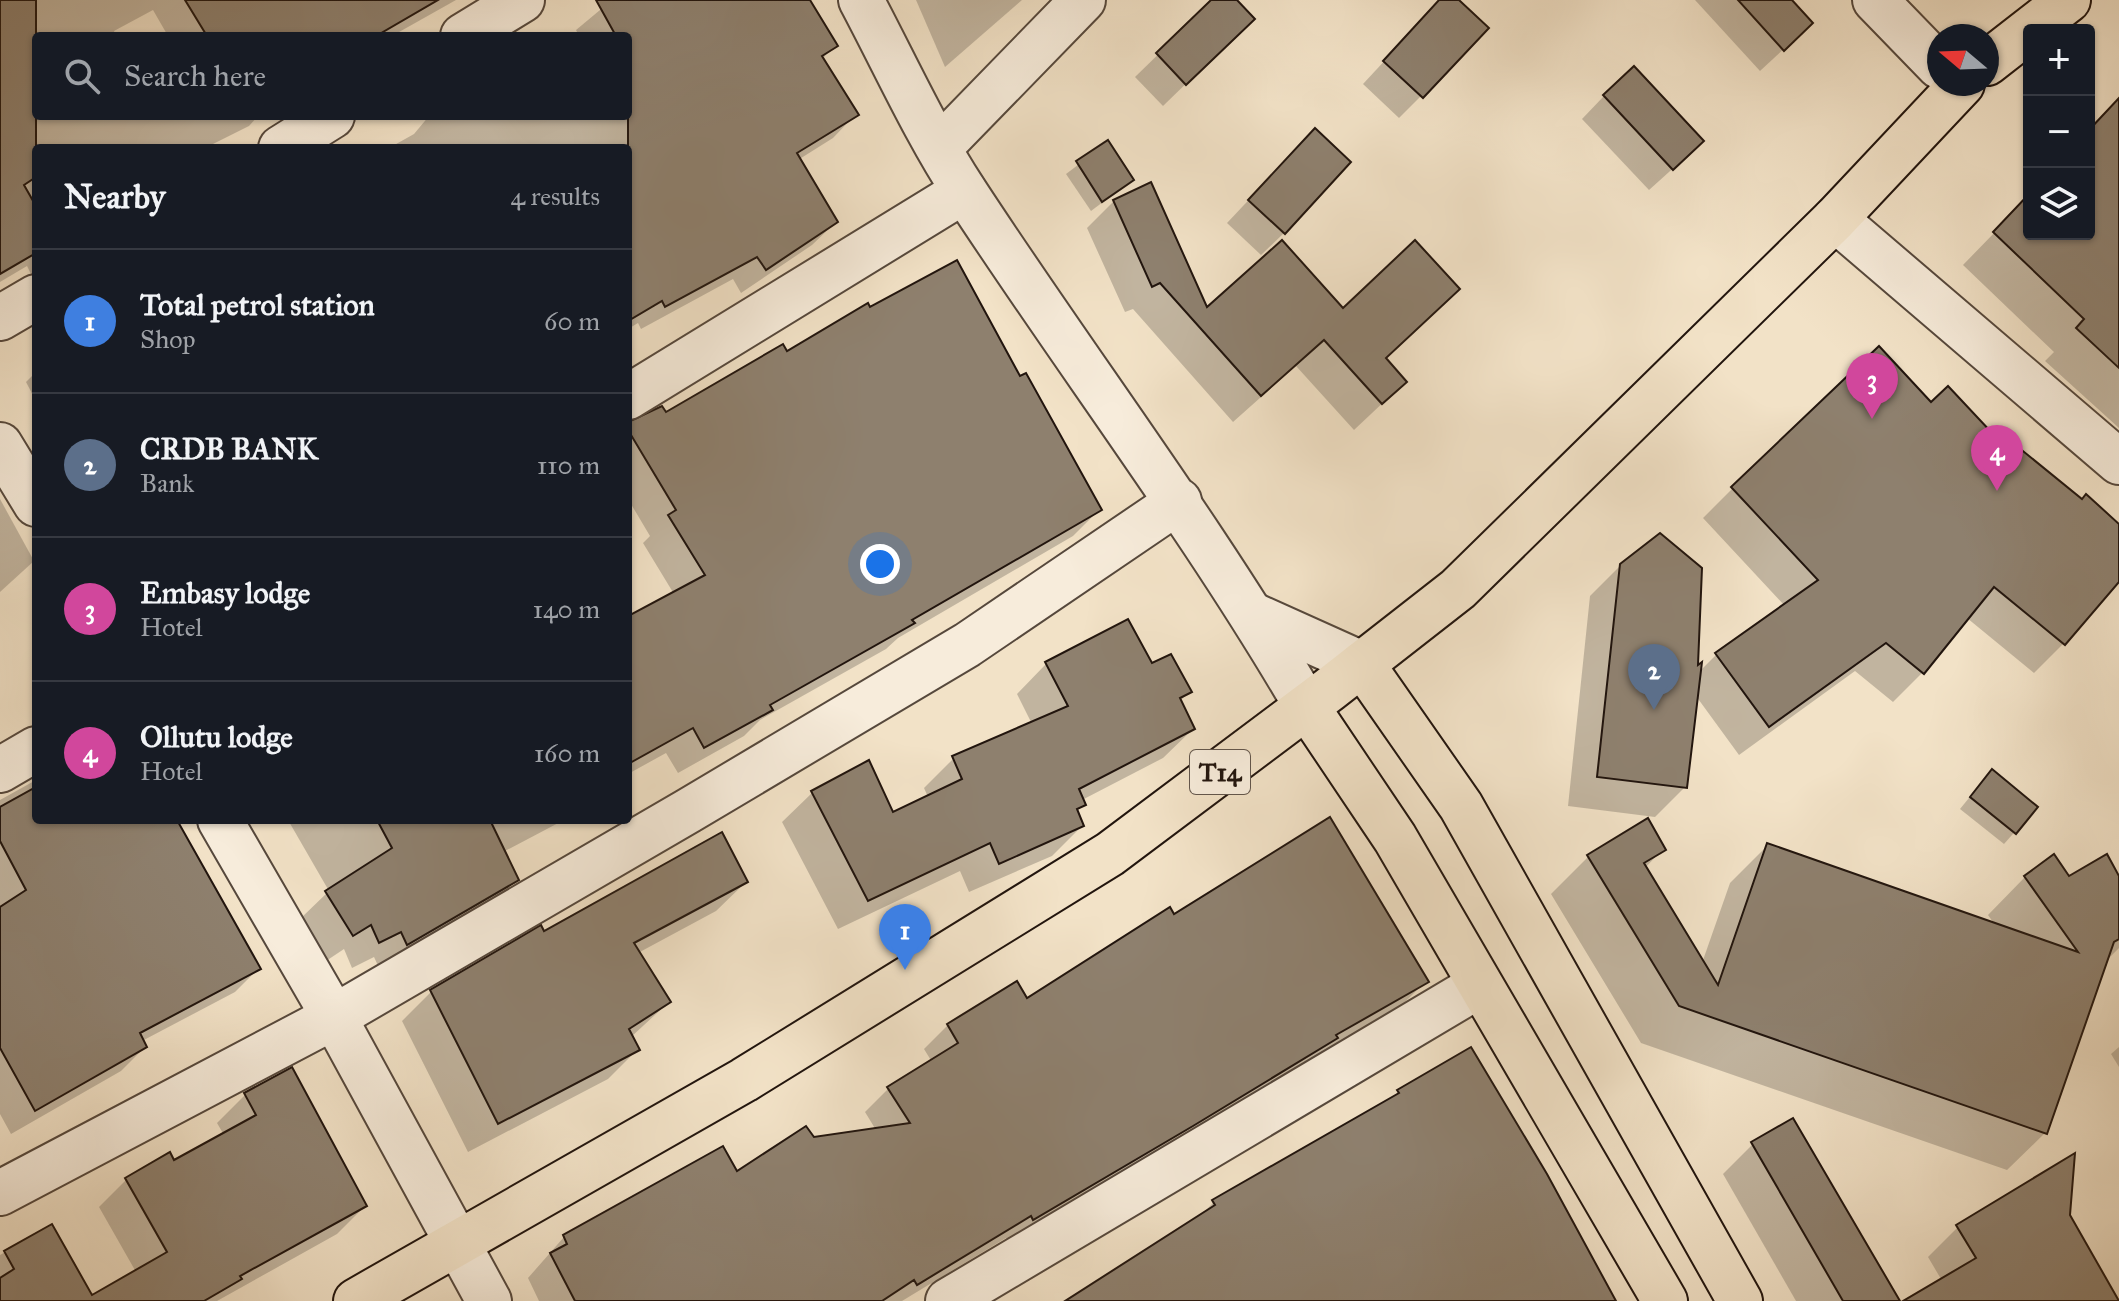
<!DOCTYPE html>
<html lang="en">
<head>
<meta charset="utf-8">
<style>
	body { margin:0; font-family:"IM FELL Great Primer",serif; background:#20242c; color:#f1f3f6 }
	.controls { position:absolute; right:24px; top:24px; display:grid; overflow:hidden; border-radius:8px; box-shadow:0 2px 6px #0004 }
	.controls button { width:72px; height:72px; display:grid; place-items:center; padding:0; border:0; border-bottom:2px solid #363941; background:#171b24; color:#f1f3f6; font:40px sans-serif }
	.compass { position:absolute; left:1927px; top:24px; width:72px; height:72px; border-radius:50%; background:#171b24; box-shadow:0 2px 6px #0004; rotate:289deg }
	.you { position:absolute; left:880px; top:564px; width:28px; height:28px; margin:-20px; border:6px solid #fff; border-radius:50%; background:#1a73e8; box-shadow:0 0 0 12px #1a73e833 }
	.badge { display:grid; place-items:center; width:52px; height:52px; border-radius:50%; background:#c59692; color:#fff; font-size:26px; font-weight:700 }
	.pin { position:absolute; translate:-50% -66px; filter:drop-shadow(0 2px 4px #0008) }
	.pin::after { content:''; position:absolute; top:42px; width:28px; height:24px; background:inherit; clip-path:polygon(0 0,100% 0,50% 100%) }
	.list { margin:0; padding:0; list-style:none }
	h2 { display:flex; justify-content:space-between; align-items:center; height:104px; margin:0; padding:0 32px; font-size:34px }
	h2 small { font-size:26px; font-weight:400; color:#9ea1a6 }
	.list li { display:grid; grid-template-columns:52px 1fr auto; gap:24px; align-items:center; box-sizing:border-box; height:144px; padding:0 32px; border-top:2px solid #363941 }
	.list b { display:block; font-size:30px; white-space:nowrap }
	.list p { margin:0; font-size:26px; white-space:nowrap; color:#9ea1a6 }
	.list em { font-size:26px; font-style:normal; color:#9ea1a6 }
	.icon { flex:none; width:44px; height:44px; fill:none; stroke:currentColor; stroke-width:2; stroke-linecap:round; stroke-linejoin:round }
	.map { position:relative; flex:none; width:2119px; height:1301px; overflow:hidden }
	.search { position:absolute; background:#171b24; box-shadow:0 2px 6px #0004; left:32px; top:32px; width:600px; height:88px; display:flex; align-items:center; gap:20px; box-sizing:border-box; padding:0 28px; border-radius:8px; color:#9ea1a6; font-size:30px }
	.panel { position:absolute; background:#171b24; box-shadow:0 2px 6px #0004; left:32px; top:144px; width:600px; height:680px; border-radius:8px }
	.map>svg:first-child { display:block }
</style>
</head>
<body>
<div class="map">
<svg width="2119" height="1301" viewBox="0 0 2119 1301">
	<rect width="100%" height="100%" fill="#f2e2c7"/>
	<filter id="stains"><feTurbulence type="fractalNoise" baseFrequency=".0025" numOctaves="4"/><feColorMatrix values="0 0 0 0 .2 0 0 0 0 .09 0 0 0 0 .02 0 0 0 .5 -.17"/></filter>
	<radialGradient id="worn" r=".72"><stop offset=".6" stop-color="#630" stop-opacity="0"/><stop offset="1" stop-color="#630" stop-opacity=".3"/></radialGradient>
	<!-- shadow -->
	<g fill="#0003">
		<path d="M 0,0 L 456,0 L 392,36 L 168,36 L 153,10 L 114,31 L 116,36 L 36,36 L 36,116 L 258,116 L 249,126 L 205,148 L 36,148 L 36,284 L 27,266 L 0,282 Z"/>
		<path d="M 612,0 L 808,0 L 835,46 L 821,60 L 856,114 L 833,138 L 798,160 L 836,222 L 812,245 L 741,293 L 733,279 L 641,329 L 638,323 L 628,329 L 628,148 L 389,148 L 414,134 L 429,116 L 628,116 L 628,36 L 579,36 L 576,30 Z"/>
		<path d="M 916,0 L 1022,0 L 945,67 Z"/>
		<path d="M 1214,0 L 1234,0 L 1230,41 L 1163,106 L 1135,77 Z"/>
		<path d="M 1441,0 L 1456,0 L 1421,96 L 1399,118 L 1363,84 Z"/>
		<path d="M 1695,0 L 1790,0 L 1788,45 L 1760,71 Z"/>
		<path d="M 1604,96 L 1679,163 L 1649,190 L 1582,119 Z"/>
		<path d="M 2119,104 L 2119,428 L 2045,361 L 2054,352 L 1963,265 L 2029,197 L 2029,234 L 2089,234 L 2089,135 Z"/>
		<path d="M 1107,143 L 1132,180 L 1091,211 L 1066,174 Z"/>
		<path d="M 1293,153 L 1284,233 L 1261,255 L 1227,223 Z"/>
		<path d="M 1114,201 L 1207,311 L 1282,242 L 1405,382 L 1354,430 L 1296,366 L 1233,422 L 1133,309 L 1125,312 L 1087,228 Z"/>
		<path d="M 786,353 L 1020,378 L 1099,510 L 1073,536 L 898,638 L 886,649 L 760,720 L 744,736 L 678,773 L 666,753 L 628,774 L 628,618 L 674,594 L 643,543 L 650,536 L 628,499 L 628,422 L 666,415 Z"/>
		<path d="M 36,372 L 36,401 L 26,382 Z"/>
		<path d="M 1930,404 L 1993,437 L 2119,526 L 2119,579 L 2063,644 L 2034,673 L 1967,618 L 1923,672 L 1893,702 L 1855,671 L 1739,755 L 1696,696 L 1685,787 L 1655,817 L 1568,806 L 1590,596 L 1621,565 L 1699,672 L 1717,654 L 1785,606 L 1703,518 L 1733,488 Z"/>
		<path d="M 0,499 L 34,561 L 0,592 Z"/>
		<path d="M 1046,664 L 1151,666 L 1189,692 L 1179,702 L 1193,729 L 1163,758 L 1082,800 L 1084,804 L 1076,812 L 1082,826 L 1052,856 L 969,892 L 960,871 L 838,929 L 782,822 L 812,793 L 892,814 L 928,797 L 924,788 L 954,758 L 1032,724 L 1017,694 Z"/>
		<path d="M 36,780 L 36,820 L 174,820 L 259,968 L 235,992 L 142,1041 L 145,1047 L 121,1071 L 11,1134 L 0,1114 L 0,800 Z"/>
		<path d="M 1982,782 L 2036,808 L 2004,844 L 1960,809 Z"/>
		<path d="M 288,820 L 564,820 L 503,852 L 517,880 L 490,906 L 380,970 L 374,957 L 352,968 L 344,949 L 326,961 L 300,919 L 329,891 Z"/>
		<path d="M 1647,821 L 1663,849 L 1645,868 L 1702,963 L 1730,883 L 1768,845 L 1995,925 L 1988,915 L 2025,877 L 2119,880 L 2119,948 L 2105,962 L 2045,1133 L 2007,1170 L 1641,1043 L 1551,894 L 1588,857 Z"/>
		<path d="M 746,882 L 716,911 L 638,953 L 669,1002 L 631,1037 L 637,1050 L 608,1079 L 468,1152 L 402,1021 L 431,992 L 543,934 Z"/>
		<path d="M 1174,917 L 1426,981 L 1402,1005 L 1009,1242 L 1006,1238 L 902,1301 L 539,1301 L 528,1278 L 564,1237 L 736,1174 L 813,1139 L 876,1130 L 865,1112 L 889,1088 L 932,1062 L 924,1049 L 948,1025 L 1027,1000 Z"/>
		<path d="M 2119,1047 L 2119,1067 L 2111,1054 Z"/>
		<path d="M 292,1070 L 365,1206 L 337,1234 L 217,1301 L 0,1301 L 0,1255 L 51,1226 L 91,1297 L 136,1272 L 99,1207 L 127,1179 L 173,1162 L 224,1135 L 217,1123 L 245,1095 Z"/>
		<path d="M 1398,1092 L 1603,1301 L 1064,1301 L 1197,1219 L 1214,1202 L 1389,1101 Z"/>
		<path d="M 1753,1144 L 1898,1301 L 1796,1301 L 1723,1174 Z"/>
		<path d="M 2068,1216 L 2119,1301 L 1907,1301 L 1941,1279 L 1928,1257 L 1958,1227 Z"/>
	</g>
	<!-- building -->
	<g fill="#8e806e" stroke="#22150e" stroke-width="2">
		<path d="M 0,0 L 36,0 L 36,177 L 24,185 L 36,206 L 36,253 L 0,274 Z"/>
		<path d="M 185,0 L 438,0 L 376,36 L 207,36 Z"/>
		<path d="M 596,0 L 810,0 L 838,46 L 822,56 L 859,115 L 797,153 L 838,222 L 766,270 L 757,257 L 665,307 L 662,301 L 628,321 L 628,36 L 616,36 Z"/>
		<path d="M 1211,0 L 1237,0 L 1255,19 L 1186,85 L 1156,53 Z"/>
		<path d="M 1439,0 L 1459,0 L 1489,28 L 1423,98 L 1383,61 Z"/>
		<path d="M 1738,0 L 1792,0 L 1813,23 L 1784,51 Z"/>
		<path d="M 1634,66 L 1704,141 L 1673,170 L 1603,95 Z"/>
		<path d="M 2119,98 L 2119,368 L 2076,328 L 2084,319 L 1993,232 L 2029,194 L 2029,234 L 2089,234 L 2089,130 Z"/>
		<path d="M 1315,128 L 1351,162 L 1285,234 L 1248,200 Z"/>
		<path d="M 1108,140 L 1134,180 L 1102,202 L 1076,161 Z"/>
		<path d="M 1151,182 L 1207,307 L 1282,240 L 1343,308 L 1415,240 L 1460,289 L 1386,358 L 1407,382 L 1382,404 L 1324,340 L 1261,396 L 1160,283 L 1152,287 L 1113,200 Z"/>
		<path d="M 957,260 L 1020,376 L 1026,373 L 1102,510 L 912,620 L 915,623 L 770,705 L 773,710 L 704,748 L 693,728 L 628,764 L 628,616 L 705,575 L 668,515 L 676,510 L 628,430 L 628,422 L 662,406 L 666,412 L 783,344 L 787,351 L 868,303 L 870,307 Z"/>
		<path d="M 1879,346 L 1931,402 L 1948,386 L 1993,434 L 1997,430 L 2082,499 L 2086,494 L 2119,524 L 2119,582 L 2065,645 L 1994,587 L 1924,674 L 1886,643 L 1769,727 L 1715,653 L 1818,580 L 1731,487 Z"/>
		<path d="M 1660,533 L 1702,568 L 1698,665 L 1702,662 L 1687,788 L 1597,777 L 1620,564 Z"/>
		<path d="M 1128,619 L 1152,663 L 1171,654 L 1192,692 L 1180,698 L 1195,729 L 1079,789 L 1086,805 L 1077,809 L 1084,826 L 999,864 L 990,843 L 868,901 L 811,791 L 869,760 L 893,812 L 962,779 L 952,756 L 1068,706 L 1045,662 Z"/>
		<path d="M 1992,769 L 2038,807 L 2016,834 L 1970,797 Z"/>
		<path d="M 36,787 L 36,820 L 177,820 L 261,969 L 140,1033 L 147,1047 L 35,1111 L 0,1048 L 0,907 L 26,890 L 0,841 L 0,807 Z"/>
		<path d="M 1330,817 L 1429,982 L 1336,1035 L 1338,1038 L 1193,1126 L 1033,1220 L 1031,1216 L 917,1285 L 914,1280 L 882,1301 L 575,1301 L 550,1253 L 567,1244 L 563,1235 L 723,1146 L 737,1171 L 806,1126 L 814,1137 L 910,1123 L 887,1087 L 958,1043 L 947,1024 L 1017,981 L 1027,998 L 1170,907 L 1174,914 Z"/>
		<path d="M 1648,818 L 1666,850 L 1644,863 L 1718,985 L 1767,843 L 2078,952 L 2024,876 L 2054,854 L 2069,876 L 2107,854 L 2119,876 L 2119,939 L 2114,942 L 2047,1134 L 1679,1006 L 1587,855 Z"/>
		<path d="M 377,820 L 490,820 L 519,880 L 407,945 L 401,932 L 379,943 L 371,925 L 353,936 L 325,891 L 392,848 Z"/>
		<path d="M 722,832 L 748,882 L 634,943 L 671,1002 L 629,1029 L 640,1050 L 498,1124 L 430,990 L 541,925 L 544,931 Z"/>
		<path d="M 1471,1047 L 1547,1174 L 1616,1301 L 1065,1301 L 1215,1205 L 1212,1200 L 1399,1093 L 1397,1090 Z"/>
		<path d="M 292,1067 L 367,1206 L 240,1276 L 242,1279 L 204,1301 L 0,1301 L 0,1278 L 14,1269 L 4,1251 L 52,1224 L 92,1295 L 167,1252 L 125,1178 L 170,1152 L 174,1160 L 256,1115 L 244,1093 Z"/>
		<path d="M 1793,1118 L 1900,1301 L 1843,1301 L 1751,1142 Z"/>
		<path d="M 2075,1153 L 2070,1215 L 2119,1301 L 1903,1301 L 1976,1258 L 1956,1225 Z"/>
	</g>
	<g fill="none" stroke-linecap="round" stroke-linejoin="round">
		<!-- minor casing -->
		<g stroke="#56483c" stroke-width="48">
			<g id="minor">
				<path d="M 861,0 C 895,64 925,131 965,192 C 1078,365 1203,528 1307,707"/>
				<path d="M 1875,0 L 1939,66"/>
				<path d="M 463,36 L 522,0"/>
				<path d="M 281,148 L 332,116"/>
				<path d="M 939,148 L 1083,0"/>
				<path d="M 1835,219 L 2119,462"/>
				<path d="M 0,318 L 36,297"/>
				<path d="M 628,397 L 964,191"/>
				<path d="M 0,445 L 36,504"/>
				<path d="M 1253,615 L 1362,664"/>
				<path d="M 0,770 L 36,749"/>
				<path d="M 220,820 L 334,1017 L 489,1301"/>
				<path d="M 0,1193 L 334,1017 L 688,811 L 967,645 L 1179,501"/>
				<path d="M 948,1301 L 1480,985"/>
			</g>
		</g>
		<!-- major casing -->
		<g stroke="#22150e" stroke-width="48">
			<g id="major">
				<path d="M 1362,664 L 1461,806 L 1740,1301"/>
				<path d="M 1307,707 L 1395,838 L 1665,1301"/>
			</g>
		</g>
		<!-- highway casing -->
		<g stroke="#22150e" stroke-width="48">
			<g id="highway">
				<path d="M 1987,63 L 2068,0"/>
				<path d="M 356,1301 L 744,1080 L 1110,854 L 1330,689 L 1458,589 L 1835,219 L 1962,84"/>
			</g>
		</g>
		<!-- minor -->
		<use href="#minor" stroke="#f7ecdb" stroke-width="44"/>
		<!-- major -->
		<use href="#major" stroke="#f2e2c7" stroke-width="44"/>
		<!-- highway -->
		<use href="#highway" stroke="#f2e2c7" stroke-width="44"/>
	</g>
	<g text-anchor="middle" dominant-baseline="central" stroke-width="6" stroke-linejoin="round" paint-order="stroke">
		<!-- shield labels -->
		<rect fill="#f7ecdb" stroke="#62564c" stroke-width="2" x="1190" y="750" width="60" height="44" rx="6"/>
		<g font-size="26" font-weight="bold" fill="#22150e">
			<text x="1220" y="772">T14</text>
		</g>
	</g>
	<rect width="100%" height="100%" filter="url(#stains)"/>
	<rect width="100%" height="100%" fill="url(#worn)"/>
</svg>
<div class="controls">
<button>+</button>
<button>−</button>
<button><svg class="icon" aria-label="layers" viewBox="0 0 24 24"><path d="M12 4l9 5-9 5-9-5zM3 14l9 5 9-5"/></svg></button>
</div>
<svg class="compass" viewBox="-18 -18 36 36"><path d="M0-13l5 13h-10z" fill="#e53935"/><path d="M0 13l5-13h-10z" fill="#9ea1a6"/></svg>
<div class="you"></div>
<div class="pin badge" style="left:905px;top:970px;background:#3f7fe0">1</div>
<div class="pin badge" style="left:1654px;top:710px;background:#5c6f8a">2</div>
<div class="pin badge" style="left:1872px;top:419px;background:#d1479c">3</div>
<div class="pin badge" style="left:1997px;top:491px;background:#d1479c">4</div>
<div class="search"><svg class="icon" aria-label="search" viewBox="0 0 24 24"><circle cx="10" cy="10" r="6"/><path d="M15 15l6 6"/></svg>Search here</div>
<section class="panel">
<h2>Nearby<small>4 results</small></h2>
<ul class="list">
<li><span class="badge" style="background:#3f7fe0">1</span><div><b>Total petrol station</b><p>Shop</p></div><em>60 m</em></li>
<li><span class="badge" style="background:#5c6f8a">2</span><div><b>CRDB BANK</b><p>Bank</p></div><em>110 m</em></li>
<li><span class="badge" style="background:#d1479c">3</span><div><b>Embasy lodge</b><p>Hotel</p></div><em>140 m</em></li>
<li><span class="badge" style="background:#d1479c">4</span><div><b>Ollutu lodge</b><p>Hotel</p></div><em>160 m</em></li>
</ul>
</section>
</div>
</body>
</html>
